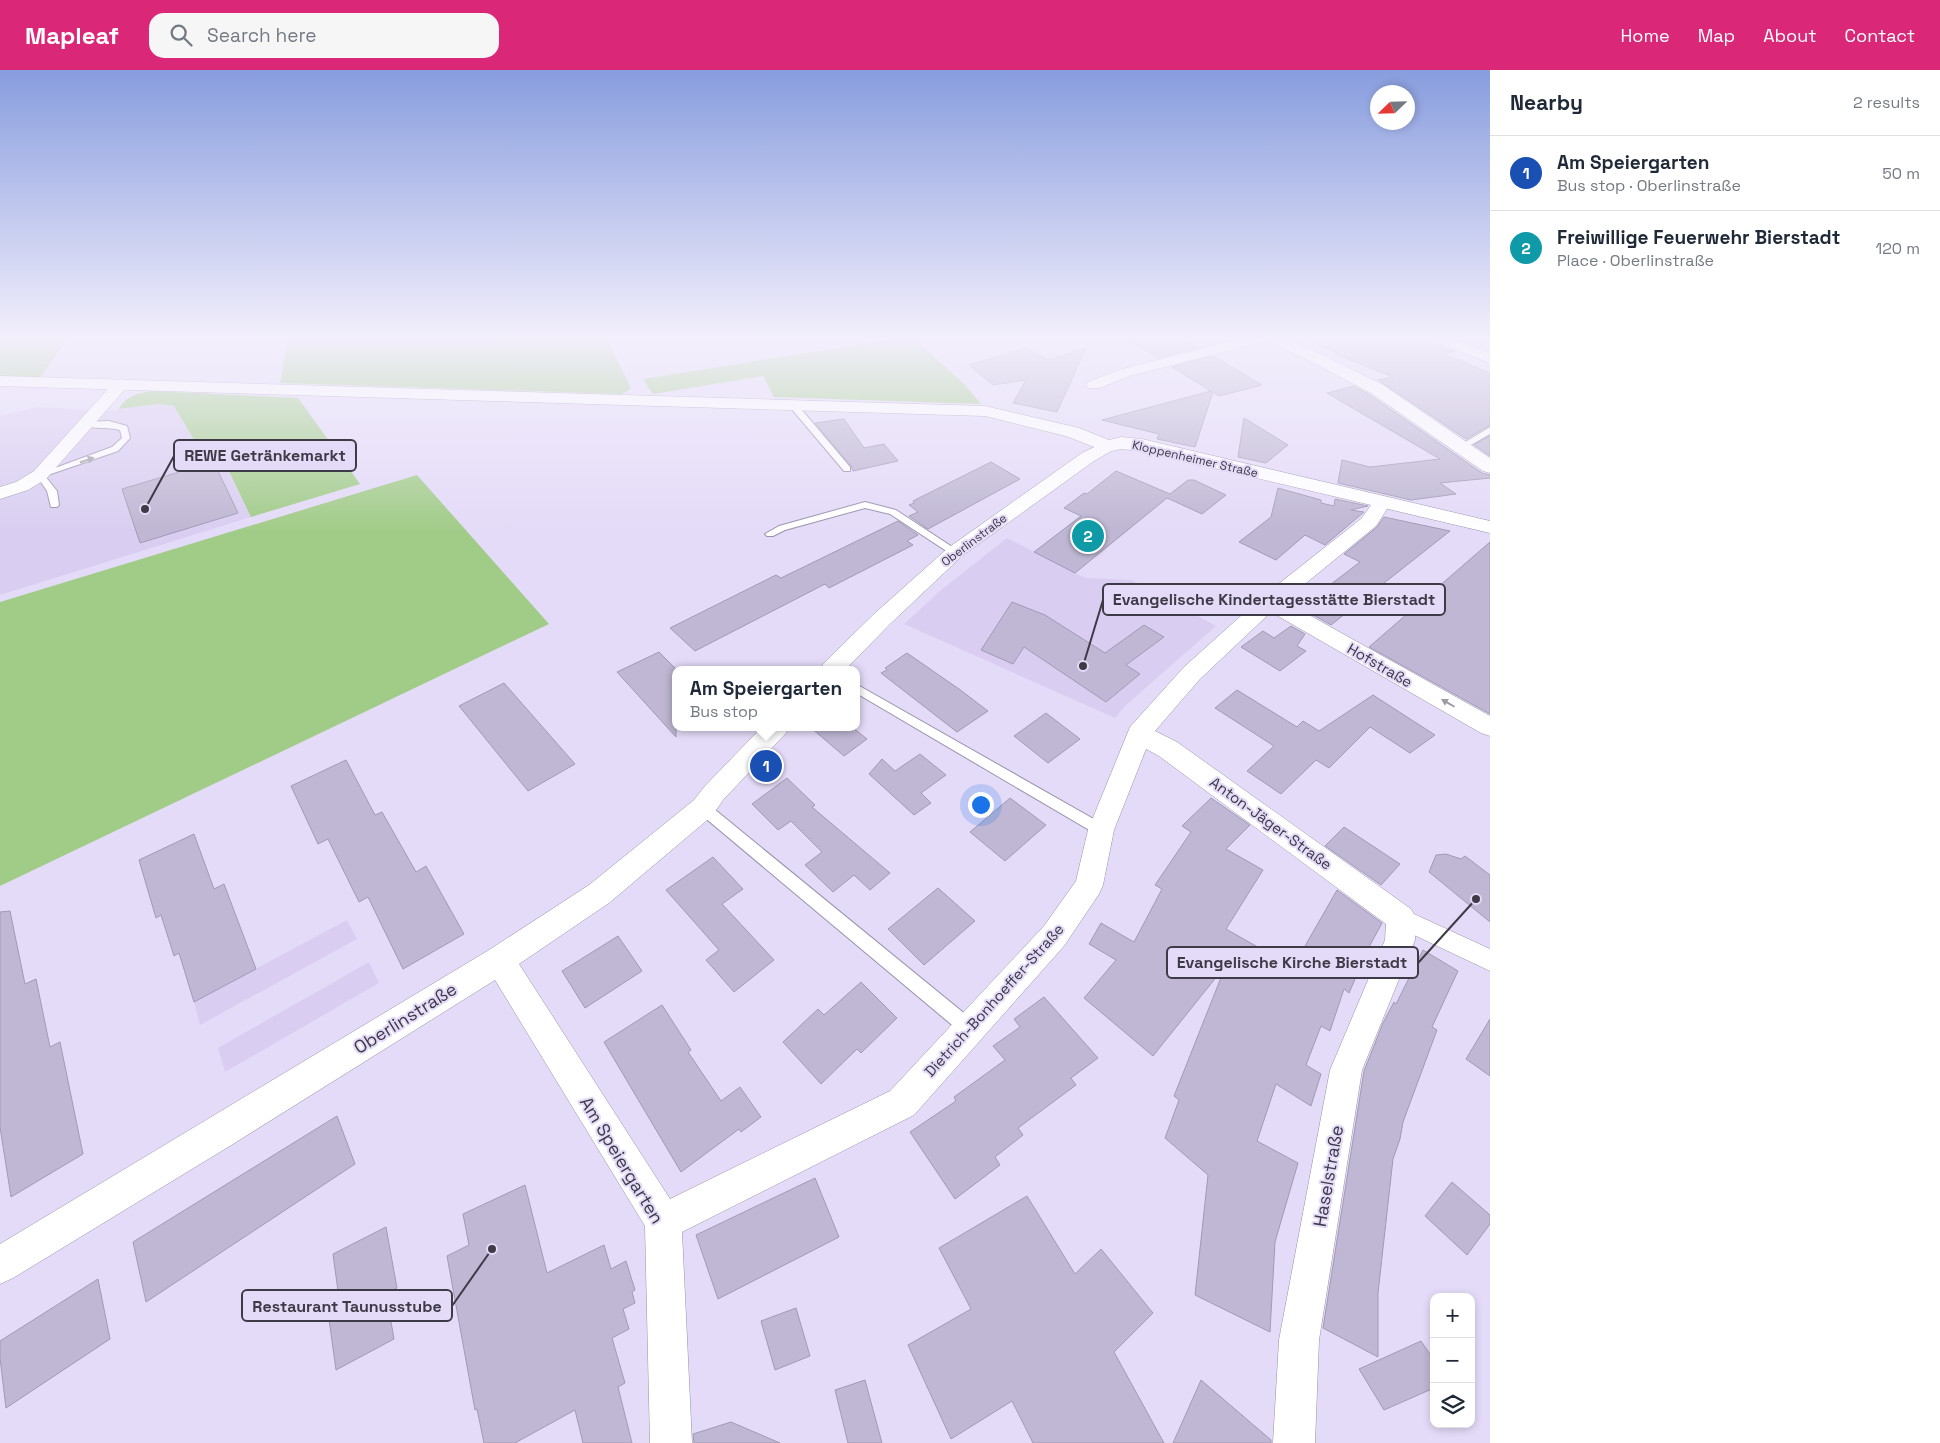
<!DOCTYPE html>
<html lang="en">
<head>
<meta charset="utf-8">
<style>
	body { margin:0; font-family:"Space Grotesk",sans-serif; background:#f6f6f7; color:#1f2937 }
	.controls { position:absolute; right:15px; bottom:15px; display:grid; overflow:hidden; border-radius:10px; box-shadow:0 2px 8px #0003 }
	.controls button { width:45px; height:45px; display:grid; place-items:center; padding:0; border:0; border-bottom:1px solid #e0e1e3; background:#fff; color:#1f2937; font:25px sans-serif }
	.compass { position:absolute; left:1370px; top:15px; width:45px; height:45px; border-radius:50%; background:#fff; box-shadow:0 2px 8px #0003; rotate:247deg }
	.you { position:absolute; left:980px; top:734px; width:18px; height:18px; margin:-12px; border:4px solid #fff; border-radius:50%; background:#1a73e8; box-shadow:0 0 0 8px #1a73e833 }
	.badge { display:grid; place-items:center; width:32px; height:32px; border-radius:50%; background:#db2777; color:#fff; font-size:16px; font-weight:700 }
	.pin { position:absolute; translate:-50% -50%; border:2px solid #fff; box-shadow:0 1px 5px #0006 }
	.popup { position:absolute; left:672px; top:596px; width:188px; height:65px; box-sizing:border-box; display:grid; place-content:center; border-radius:10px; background:#fff; filter:drop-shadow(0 1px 4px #0005); font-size:16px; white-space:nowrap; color:#747a83 }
	.popup b { font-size:19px; color:#1f2937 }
	.popup::after { content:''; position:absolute; left:50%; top:100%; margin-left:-10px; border:10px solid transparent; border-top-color:#fff }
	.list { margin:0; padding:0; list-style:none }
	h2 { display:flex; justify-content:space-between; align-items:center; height:65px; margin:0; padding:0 20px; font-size:21px }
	h2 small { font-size:16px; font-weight:400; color:#747a83 }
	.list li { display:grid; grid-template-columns:32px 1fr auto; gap:15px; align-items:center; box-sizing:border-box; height:75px; padding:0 20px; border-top:1px solid #e0e1e3 }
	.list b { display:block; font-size:19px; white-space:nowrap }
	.list p { margin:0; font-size:16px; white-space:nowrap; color:#747a83 }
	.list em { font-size:16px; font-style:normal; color:#747a83 }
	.icon { flex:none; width:28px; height:28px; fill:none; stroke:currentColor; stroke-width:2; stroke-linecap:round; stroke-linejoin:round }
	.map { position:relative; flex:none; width:1490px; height:1373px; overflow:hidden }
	header { display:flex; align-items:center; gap:30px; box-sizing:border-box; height:70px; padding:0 25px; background:#db2777; color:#fff }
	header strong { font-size:24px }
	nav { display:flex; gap:28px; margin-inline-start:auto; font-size:18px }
	.search { width:350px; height:45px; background:#f6f6f7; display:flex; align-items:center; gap:12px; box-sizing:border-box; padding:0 18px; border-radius:15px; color:#747a83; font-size:19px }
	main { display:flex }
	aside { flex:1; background:#fff }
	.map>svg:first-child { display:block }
</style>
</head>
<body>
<header>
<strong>Mapleaf</strong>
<div class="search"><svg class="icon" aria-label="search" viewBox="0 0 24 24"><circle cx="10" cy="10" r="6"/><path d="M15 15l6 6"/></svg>Search here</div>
<nav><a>Home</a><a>Map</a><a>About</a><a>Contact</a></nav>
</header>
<main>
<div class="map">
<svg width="1490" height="1373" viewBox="0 0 1490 1373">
	<rect width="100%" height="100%" fill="#e4dbf8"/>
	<!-- built -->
	<g fill="#d9cef1">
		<path d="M 158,334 L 174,336 L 198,377 L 218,381 L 251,447 L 0,525 L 0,346 L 38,337 L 108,341 Z"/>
		<path d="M 1007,468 L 1085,508 L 1132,510 L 1216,556 L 1125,636 L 1115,648 L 904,554 L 941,520 Z"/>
		<path d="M 347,850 L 357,869 L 200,955 L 194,932 Z"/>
		<path d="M 369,892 L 379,913 L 225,1002 L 218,978 Z"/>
	</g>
	<!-- green -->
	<g fill="#a1cc88">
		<path d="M 0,269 L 67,269 L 40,308 L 0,307 Z"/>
		<path d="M 288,269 L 607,269 L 631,318 L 628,321 L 621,324 L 280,313 Z"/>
		<path d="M 894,269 L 915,269 L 964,314 L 981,334 L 774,327 L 763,306 L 653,324 L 643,309 Z"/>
		<path d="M 152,321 L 298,328 L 360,414 L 251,447 L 219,381 L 199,378 L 174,336 L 158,334 L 119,339 C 127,325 137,324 152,321 Z"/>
		<path d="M 417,405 L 549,554 L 0,816 L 0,532 Z"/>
	</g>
	<!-- building -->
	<g fill="#bfb7d3" stroke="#a29ab5">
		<path d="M 1127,269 L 1183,269 L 1198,278 L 1158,288 Z"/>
		<path d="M 1306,269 L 1432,269 L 1435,274 L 1454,281 L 1444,284 L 1490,303 L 1490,355 L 1466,369 L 1378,310 L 1393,307 L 1335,284 L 1337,283 Z"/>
		<path d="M 1026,278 L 1048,290 L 1086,278 L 1057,342 L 1013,333 L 1026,310 L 993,315 L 969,295 Z"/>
		<path d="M 1213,286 L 1262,315 L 1219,326 L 1213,322 L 1195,377 L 1157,369 L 1159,364 L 1102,350 L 1211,321 L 1172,297 Z"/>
		<path d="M 1354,316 L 1370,325 L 1482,403 L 1490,405 L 1490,408 L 1440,413 L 1456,424 L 1411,430 L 1338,413 L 1342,390 L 1370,397 L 1440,389 L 1327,323 Z"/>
		<path d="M 1244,348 L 1288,375 L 1266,393 L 1238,387 Z"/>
		<path d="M 844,349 L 864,378 L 884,374 L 898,391 L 853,401 L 851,396 L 815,353 Z"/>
		<path d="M 1490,366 L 1490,386 L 1474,375 Z"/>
		<path d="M 210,384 L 238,443 L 140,473 L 122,419 L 179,402 L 176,394 Z"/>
		<path d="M 991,392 L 1020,409 L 928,459 L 909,446 L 918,442 L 909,435 L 914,433 L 913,431 Z"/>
		<path d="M 1116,401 L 1170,424 L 1188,410 L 1194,410 L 1226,425 L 1202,444 L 1167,428 L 1075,503 L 1034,482 L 1081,446 L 1064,438 L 1084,423 L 1087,424 Z"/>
		<path d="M 1278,418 L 1321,430 L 1321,433 L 1334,436 L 1335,429 L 1368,436 L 1351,440 L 1364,442 L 1325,475 L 1305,465 L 1276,490 L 1239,472 L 1271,447 Z"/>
		<path d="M 1384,447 L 1450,461 L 1331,555 L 1308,542 L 1314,538 L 1305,534 L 1360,492 L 1344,484 L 1377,457 Z"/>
		<path d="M 898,451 L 918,465 L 907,471 L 913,475 L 829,518 L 825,514 L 695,581 L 670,558 L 776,505 L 781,508 Z"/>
		<path d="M 1490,472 L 1490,644 L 1369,577 Z"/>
		<path d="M 1012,532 L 1045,545 L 1105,583 L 1144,555 L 1164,567 L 1126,595 L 1140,604 L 1106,632 L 1024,577 L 1013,594 L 981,580 Z"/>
		<path d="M 1291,556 L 1305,564 L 1297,576 L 1306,581 L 1280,601 L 1241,577 L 1263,561 L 1274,568 Z"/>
		<path d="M 659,582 L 676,599 L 676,667 L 617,602 Z"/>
		<path d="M 907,583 L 959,619 L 988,641 L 957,662 L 881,603 L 887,600 L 885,598 Z"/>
		<path d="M 504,613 L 575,694 L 528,721 L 459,636 Z"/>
		<path d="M 1237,620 L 1297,657 L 1303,651 L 1319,661 L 1373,625 L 1435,665 L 1410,683 L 1370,657 L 1329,698 L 1316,690 L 1281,724 L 1247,701 L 1274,676 L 1215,638 Z"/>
		<path d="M 1046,643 L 1080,669 L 1048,693 L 1014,666 Z"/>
		<path d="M 810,657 L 852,657 L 867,669 L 844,686 Z"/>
		<path d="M 920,684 L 946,705 L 921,723 L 931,733 L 914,745 L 869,704 L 882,689 L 895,701 Z"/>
		<path d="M 346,690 L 375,745 L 382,742 L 416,802 L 426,796 L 464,864 L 403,899 L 368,827 L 359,832 L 328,769 L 318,774 L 291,716 Z"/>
		<path d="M 787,708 L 815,735 L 812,737 L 890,803 L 870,820 L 854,805 L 833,822 L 805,795 L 822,782 L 791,751 L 778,760 L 752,734 Z"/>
		<path d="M 1010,728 L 1046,755 L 1005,791 L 970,762 Z"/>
		<path d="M 1211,728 L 1250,755 L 1226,779 L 1263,800 L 1226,859 L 1293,897 L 1337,820 L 1382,853 L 1369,877 L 1349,923 L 1344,919 L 1330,961 L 1321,956 L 1306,995 L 1321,1004 L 1311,1036 L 1276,1014 L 1257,1071 L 1298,1093 L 1275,1172 L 1270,1262 L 1195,1225 L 1208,1105 L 1165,1068 L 1179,1030 L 1174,1026 L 1226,895 L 1153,986 L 1084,928 L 1116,890 L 1089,874 L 1101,853 L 1134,872 L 1162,819 L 1155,815 L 1191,762 L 1182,756 Z"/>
		<path d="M 1344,757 L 1400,794 L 1381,815 L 1325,776 Z"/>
		<path d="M 194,764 L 214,819 L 224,814 L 256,899 L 194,932 L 179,883 L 174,886 L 161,845 L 156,848 L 139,790 Z"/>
		<path d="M 1446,784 L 1461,789 L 1465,786 L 1490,805 L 1490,852 L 1429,802 L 1436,785 Z"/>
		<path d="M 713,787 L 743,819 L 722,834 L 774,890 L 734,922 L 706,890 L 719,880 L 666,820 Z"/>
		<path d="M 938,818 L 975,851 L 924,895 L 888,859 Z"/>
		<path d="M 10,841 L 25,914 L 36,909 L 50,977 L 60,972 L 83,1084 L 11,1127 L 0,1057 L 0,842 Z"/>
		<path d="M 618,866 L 642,901 L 585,938 L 562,901 Z"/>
		<path d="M 1423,880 L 1458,901 L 1432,957 L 1437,960 L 1403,1052 L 1400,1069 L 1393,1089 L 1378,1223 L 1378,1287 L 1323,1258 L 1364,1001 L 1383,953 L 1394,932 L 1396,934 Z"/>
		<path d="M 861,912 L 897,948 L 861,983 L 857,979 L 821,1014 L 783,972 L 818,939 L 824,945 Z"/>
		<path d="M 1044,927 L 1098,988 L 1071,1008 L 1076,1015 L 1018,1058 L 1023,1065 L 995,1087 L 1000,1095 L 955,1129 L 910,1062 L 956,1031 L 954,1027 L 1005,990 L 993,976 L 1020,957 L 1014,949 Z"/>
		<path d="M 662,935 L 691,980 L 688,982 L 721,1031 L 740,1017 L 761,1047 L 741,1062 L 739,1059 L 681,1102 L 604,972 Z"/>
		<path d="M 1490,949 L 1490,1006 L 1466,989 Z"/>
		<path d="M 337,1046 L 355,1094 L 146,1232 L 133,1172 Z"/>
		<path d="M 815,1108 L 839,1167 L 718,1229 L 696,1165 Z"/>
		<path d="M 1452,1112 L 1490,1145 L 1490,1154 L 1467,1185 L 1425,1146 Z"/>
		<path d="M 525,1115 L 547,1203 L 604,1175 L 611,1199 L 626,1191 L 635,1220 L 632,1222 L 635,1233 L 623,1239 L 629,1259 L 612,1268 L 625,1313 L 618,1317 L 632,1373 L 583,1373 L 575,1340 L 515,1373 L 484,1373 L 477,1339 L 475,1340 L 447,1186 L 469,1175 L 463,1144 Z"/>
		<path d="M 1027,1126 L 1075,1204 L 1101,1179 L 1153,1243 L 1114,1282 L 1164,1373 L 1033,1373 L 1012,1331 L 951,1369 L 908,1275 L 971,1239 L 939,1178 Z"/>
		<path d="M 386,1157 L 397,1218 L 386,1223 L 394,1269 L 336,1300 L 328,1242 L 340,1236 L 333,1184 Z"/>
		<path d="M 98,1209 L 110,1269 L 6,1338 L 0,1288 L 0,1271 Z"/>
		<path d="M 796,1238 L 810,1286 L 775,1300 L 761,1251 Z"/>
		<path d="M 1421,1271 L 1434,1290 L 1434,1318 L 1384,1340 L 1359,1299 Z"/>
		<path d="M 865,1310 L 882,1373 L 848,1373 L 835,1320 Z"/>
		<path d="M 1201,1310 L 1271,1370 L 1271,1373 L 1173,1373 Z"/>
		<path d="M 731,1352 L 780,1373 L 694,1373 L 693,1364 Z"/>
	</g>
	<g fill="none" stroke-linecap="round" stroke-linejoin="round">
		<!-- service casing -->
		<g stroke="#9991ab" stroke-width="2">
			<g id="service">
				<path d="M 790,333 L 796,333 L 850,397 L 850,401 L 844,401 L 790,337 Z"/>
				<path d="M 109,351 L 127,356 L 130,368 L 118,381 L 45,406 L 57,421 L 59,435 L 57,437 L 51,437 L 47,421 L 36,405 L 112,377 L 122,368 L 120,360 C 109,357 87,359 81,355 L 85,352 Z"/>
				<path d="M 1490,357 L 1490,364 L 1464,379 L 1457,377 Z"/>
				<path d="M 865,432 L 896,440 L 960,482 L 955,485 L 951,484 L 890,444 L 865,438 L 785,460 L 773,466 L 767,466 L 765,464 L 779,456 Z"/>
				<path d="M 856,614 L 1106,756 L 1108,760 L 1106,764 L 1101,766 L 1096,764 L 856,623 Z"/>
				<path d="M 703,733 L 708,734 L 976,953 L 978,959 L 976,965 L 970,967 L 964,965 L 698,742 L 696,738 L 698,734 Z"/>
			</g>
		</g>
		<!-- pedestrian casing -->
		<g stroke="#9991ab" stroke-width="1">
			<path id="pedestrian" d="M 1401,838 L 1490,879 L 1490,901 L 1393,855 L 1390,848 L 1393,841 Z"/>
		</g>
		<!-- minor casing -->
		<g stroke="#9991ab" stroke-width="1">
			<g id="minor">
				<path d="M 1239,269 L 1264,269 L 1262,272 L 1129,306 L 1100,318 L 1088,318 L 1086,315 L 1088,312 L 1119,300 Z"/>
				<path d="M 1434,269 L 1454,269 L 1490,283 L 1490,293 L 1436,272 Z"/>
				<path d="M 121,309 L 127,311 L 129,314 L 127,317 L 46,409 L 28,420 L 0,429 L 0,417 L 16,412 L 34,401 L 115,311 Z"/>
				<path d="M 1107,371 L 1113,372 L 1116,376 L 1113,380 L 1094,391 L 962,486 L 890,554 L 845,600 L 820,600 L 823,594 L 874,544 L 948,478 L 1082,383 Z"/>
				<path d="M 1382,427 L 1389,429 L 1391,433 L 1376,456 L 1284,531 L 1490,646 L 1490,666 L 1481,663 L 1271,542 L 1200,609 L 1155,661 L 1177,672 L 1411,839 L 1416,848 L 1415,870 L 1362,1000 L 1319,1270 L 1315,1373 L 1273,1373 L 1279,1270 L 1330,1000 L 1385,870 L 1386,854 L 1159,686 L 1146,679 L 1114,760 L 1103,815 L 1099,824 L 1064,876 L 914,1045 L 682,1162 L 692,1373 L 650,1373 L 645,1156 L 495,910 L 233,1074 L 13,1208 L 0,1214 L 0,1174 L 489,880 L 589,815 L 694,730 L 705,716 L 762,657 L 789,657 L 786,663 L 723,730 L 712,746 L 609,833 L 519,894 L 670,1129 L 890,1021 L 1044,856 L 1076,811 L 1088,760 L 1130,657 L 1184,597 L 1262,527 L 1362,448 L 1375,429 Z"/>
			</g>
		</g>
		<!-- tertiary casing -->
		<g stroke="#9991ab" stroke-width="1">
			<path id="tertiary" d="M 0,306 L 985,336 L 1079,358 L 1109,370 L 1121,367 L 1142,369 L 1490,451 L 1490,463 L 1142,381 L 1121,379 L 1107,382 L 1066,366 L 985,346 L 0,316 Z"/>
		</g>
		<!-- secondary casing -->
		<g stroke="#9991ab" stroke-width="1">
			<path id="secondary" d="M 1268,269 L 1290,269 L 1383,315 L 1490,388 L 1490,403 L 1483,401 L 1371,323 L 1310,291 L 1270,272 Z"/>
		</g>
		<!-- service -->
		<use href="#service" fill="#fff" fill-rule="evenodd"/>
		<!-- pedestrian -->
		<use href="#pedestrian" fill="#fff" fill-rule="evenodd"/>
		<!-- minor -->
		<use href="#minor" fill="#fff" fill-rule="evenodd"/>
		<!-- tertiary -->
		<use href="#tertiary" fill="#fff" fill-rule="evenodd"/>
		<!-- secondary -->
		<use href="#secondary" fill="#fff" fill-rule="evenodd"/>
	</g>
	<!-- one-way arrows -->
	<defs><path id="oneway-solid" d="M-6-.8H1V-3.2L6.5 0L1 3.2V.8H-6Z" transform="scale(1.25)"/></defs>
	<g fill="#9e9ca2">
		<use href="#oneway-solid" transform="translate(87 390) rotate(-19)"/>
		<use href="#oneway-solid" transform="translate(1448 633) rotate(-150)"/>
	</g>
	<!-- sky -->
	<linearGradient id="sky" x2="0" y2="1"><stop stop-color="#889dde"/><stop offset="0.58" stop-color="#f3effc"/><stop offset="1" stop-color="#f3effc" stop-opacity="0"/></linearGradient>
	<rect width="1490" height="461" fill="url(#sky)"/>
	<g text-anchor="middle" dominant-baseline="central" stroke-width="4" stroke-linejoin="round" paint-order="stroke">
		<!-- far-street labels -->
		<g font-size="12" fill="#3e3a46" stroke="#e4dbf8">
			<text transform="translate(1195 389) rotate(13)">Kloppenheimer Straße</text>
			<text transform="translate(974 470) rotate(-37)">Oberlinstraße</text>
		</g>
		<!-- street labels -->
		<g font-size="15" fill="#3e3a46" stroke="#e4dbf8">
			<text transform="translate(1380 595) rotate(30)">Hofstraße</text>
			<text transform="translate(1271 753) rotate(36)">Anton-Jäger-Straße</text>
			<text transform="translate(994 930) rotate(-48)">Dietrich-Bonhoeffer-Straße</text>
		</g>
		<!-- near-street labels -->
		<g font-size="18" fill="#3e3a46" stroke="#e4dbf8">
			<text transform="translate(405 948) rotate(-32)">Oberlinstraße</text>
			<text transform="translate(622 1090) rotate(59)">Am Speiergarten</text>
			<text transform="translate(1328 1106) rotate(-80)">Haselstraße</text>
		</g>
	</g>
	<!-- callouts -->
	<path fill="none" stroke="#3e3a46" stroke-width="2" d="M145 439L174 386M1083 596L1103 530M1476 829L1418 893M492 1179L452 1236"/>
	<g fill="#3e3a46" stroke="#e4dbf8" stroke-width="2">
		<circle cx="145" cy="439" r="5"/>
		<circle cx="1083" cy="596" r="5"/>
		<circle cx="1476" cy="829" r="5"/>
		<circle cx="492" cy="1179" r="5"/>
	</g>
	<g fill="#e4dbf8" stroke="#3e3a46" stroke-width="2">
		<rect x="174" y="370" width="182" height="31" rx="5"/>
		<rect x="1103" y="514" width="342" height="31" rx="5"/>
		<rect x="1167" y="877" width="251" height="31" rx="5"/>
		<rect x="242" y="1220" width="210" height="31" rx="5"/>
	</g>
	<g font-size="16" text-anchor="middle" font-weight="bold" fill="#3e3a46">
		<text x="265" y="391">REWE Getränkemarkt</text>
		<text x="1274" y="535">Evangelische Kindertagesstätte Bierstadt</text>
		<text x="1292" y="898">Evangelische Kirche Bierstadt</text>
		<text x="347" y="1242">Restaurant Taunusstube</text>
	</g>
</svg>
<div class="controls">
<button>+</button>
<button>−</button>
<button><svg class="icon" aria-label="layers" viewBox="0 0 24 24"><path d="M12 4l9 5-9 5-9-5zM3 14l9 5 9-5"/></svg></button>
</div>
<svg class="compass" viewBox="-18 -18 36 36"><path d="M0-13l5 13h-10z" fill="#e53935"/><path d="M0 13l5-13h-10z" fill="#747a83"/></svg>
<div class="you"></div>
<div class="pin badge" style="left:766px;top:696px;background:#1a4fb4">1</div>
<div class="popup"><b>Am Speiergarten</b>Bus stop</div>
<div class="pin badge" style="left:1088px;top:466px;background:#0f9aa8">2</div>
</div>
<aside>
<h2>Nearby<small>2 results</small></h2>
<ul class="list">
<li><span class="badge" style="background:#1a4fb4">1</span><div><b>Am Speiergarten</b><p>Bus stop · Oberlinstraße</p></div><em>50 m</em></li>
<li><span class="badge" style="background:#0f9aa8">2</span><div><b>Freiwillige Feuerwehr Bierstadt</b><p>Place · Oberlinstraße</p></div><em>120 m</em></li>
</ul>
</aside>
</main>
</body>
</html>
